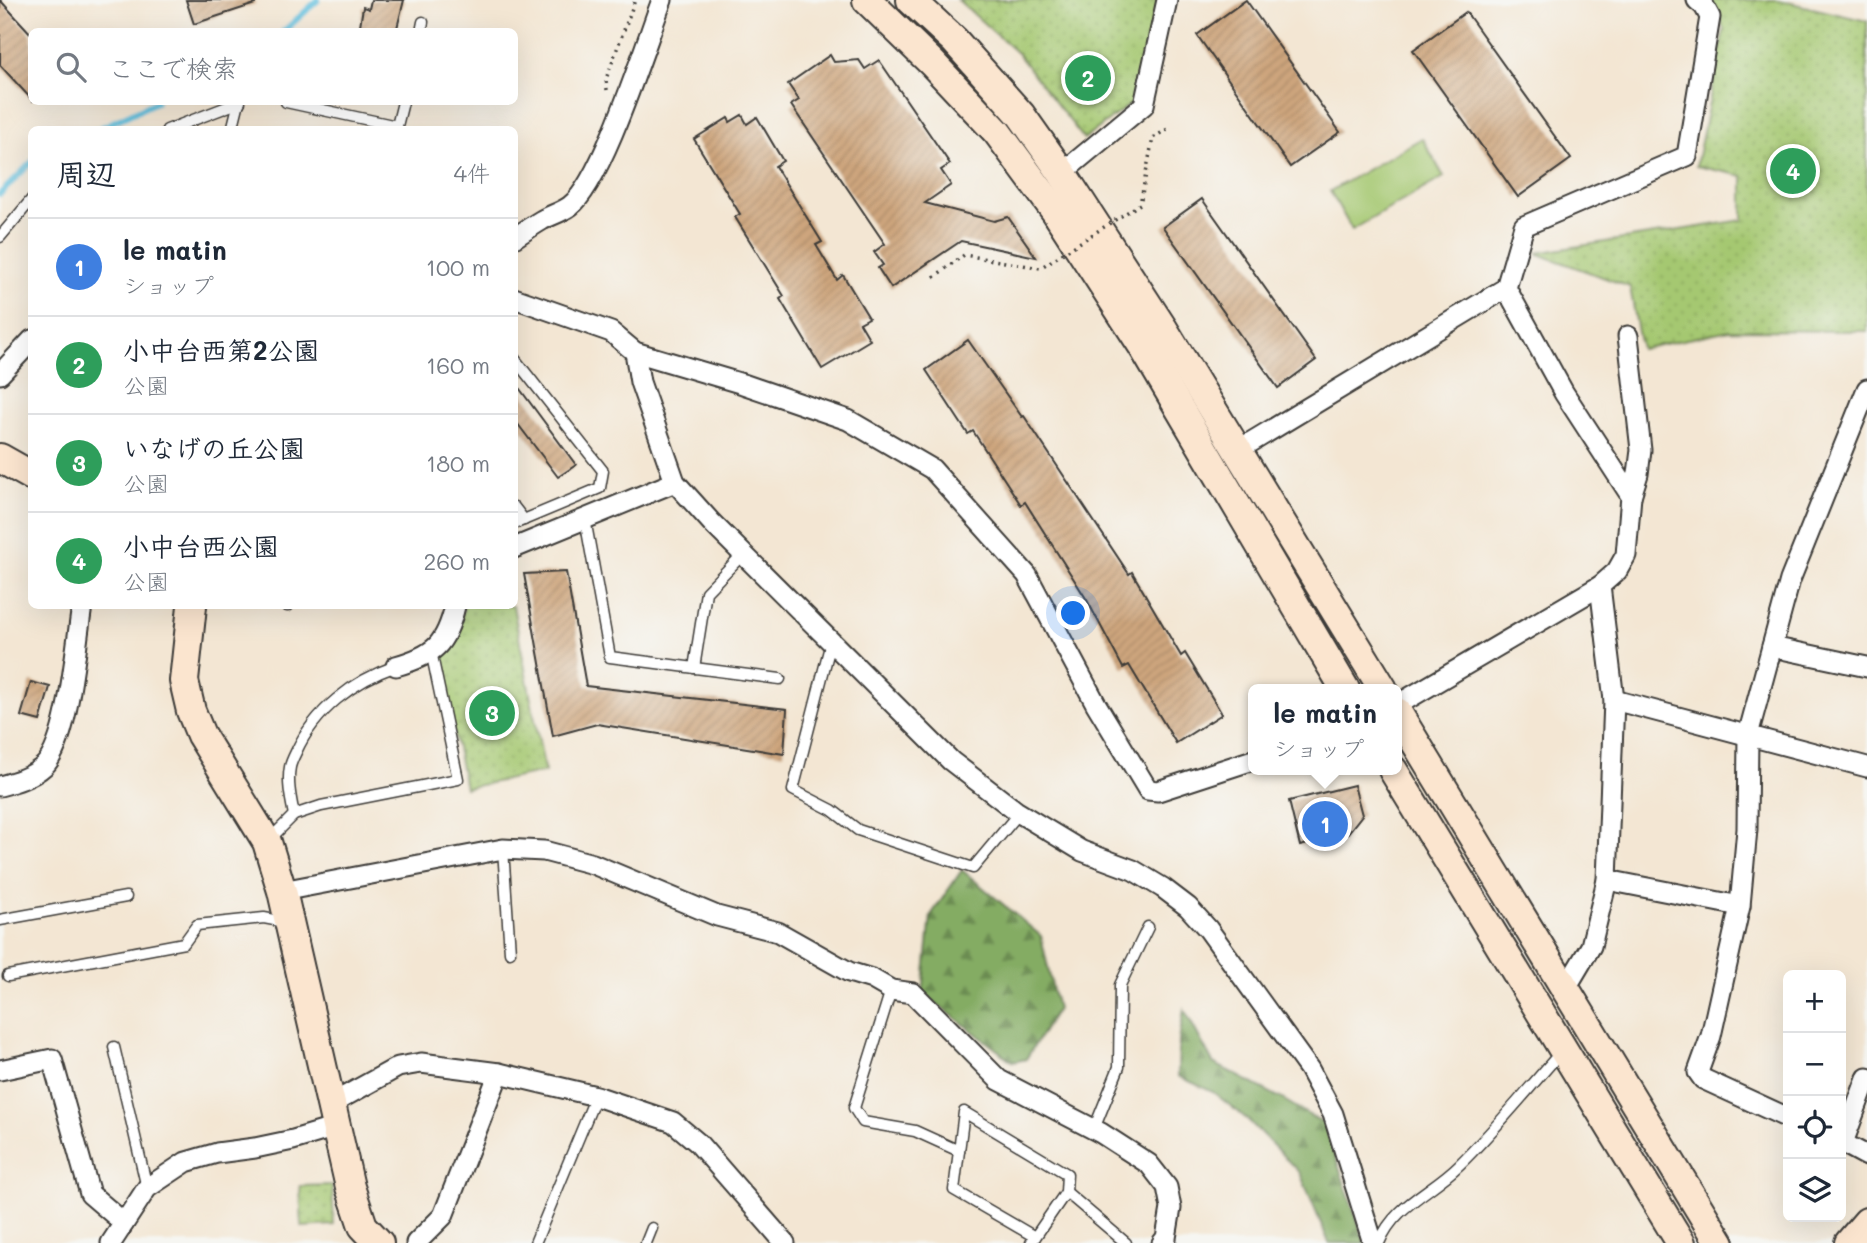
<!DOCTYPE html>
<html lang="ja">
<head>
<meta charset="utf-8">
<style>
	body { margin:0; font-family:Mali,"Klee One",sans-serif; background:#f6f6f7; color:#1f2937 }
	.controls { position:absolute; right:21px; bottom:21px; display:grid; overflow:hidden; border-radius:10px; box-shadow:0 7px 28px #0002 }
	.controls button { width:63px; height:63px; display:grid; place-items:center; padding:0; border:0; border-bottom:2px solid #e0e1e3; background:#fff; color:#1f2937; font:35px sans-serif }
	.you { position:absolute; left:1074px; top:614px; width:24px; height:24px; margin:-18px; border:5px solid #fff; border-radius:50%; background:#1a73e8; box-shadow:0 0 0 10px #1a73e833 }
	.badge { display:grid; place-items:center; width:46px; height:46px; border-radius:50%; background:#db2777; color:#fff; font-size:23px; font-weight:700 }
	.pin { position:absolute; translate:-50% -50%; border:4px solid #fff; box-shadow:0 2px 7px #0006 }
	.popup { position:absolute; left:1248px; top:684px; width:154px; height:91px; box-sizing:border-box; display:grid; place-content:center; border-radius:10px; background:#fff; filter:drop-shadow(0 2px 5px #0005); font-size:23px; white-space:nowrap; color:#747a83 }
	.popup b { font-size:26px; color:#1f2937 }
	.popup::after { content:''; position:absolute; left:50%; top:100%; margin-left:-14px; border:14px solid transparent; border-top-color:#fff }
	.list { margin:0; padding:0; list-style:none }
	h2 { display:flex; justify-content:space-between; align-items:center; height:91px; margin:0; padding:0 28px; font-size:30px }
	h2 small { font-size:23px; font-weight:400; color:#747a83 }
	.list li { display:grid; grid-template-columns:46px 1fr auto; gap:21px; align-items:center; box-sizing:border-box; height:98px; padding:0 28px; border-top:2px solid #e0e1e3 }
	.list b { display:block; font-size:26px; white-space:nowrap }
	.list p { margin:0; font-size:23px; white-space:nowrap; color:#747a83 }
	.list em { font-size:23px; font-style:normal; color:#747a83 }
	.icon { flex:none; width:38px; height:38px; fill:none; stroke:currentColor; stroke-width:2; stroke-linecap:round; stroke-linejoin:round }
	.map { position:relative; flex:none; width:1867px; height:1243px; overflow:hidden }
	.search { position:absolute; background:#fff; box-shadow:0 7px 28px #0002; left:28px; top:28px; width:490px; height:77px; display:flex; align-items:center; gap:18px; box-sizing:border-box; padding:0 24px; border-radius:10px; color:#747a83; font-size:26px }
	.panel { position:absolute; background:#fff; box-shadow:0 7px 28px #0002; left:28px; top:126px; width:490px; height:483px; border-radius:10px }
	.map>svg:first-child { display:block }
</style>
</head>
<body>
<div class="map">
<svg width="1867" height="1243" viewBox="0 0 1867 1243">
	<defs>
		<pattern id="forest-firs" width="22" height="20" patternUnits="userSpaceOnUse" patternTransform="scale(1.75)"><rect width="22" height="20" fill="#84ac63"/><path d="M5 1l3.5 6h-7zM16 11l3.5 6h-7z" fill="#6b8b51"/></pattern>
		<pattern id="park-dots" width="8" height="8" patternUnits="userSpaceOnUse" patternTransform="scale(1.75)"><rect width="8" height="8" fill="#a5c871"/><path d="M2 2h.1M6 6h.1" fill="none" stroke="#8dab61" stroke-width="1.8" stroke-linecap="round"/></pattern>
		<pattern id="building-hatch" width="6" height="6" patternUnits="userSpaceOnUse" patternTransform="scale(1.75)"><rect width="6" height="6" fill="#cda57d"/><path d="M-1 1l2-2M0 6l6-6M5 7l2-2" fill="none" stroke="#af8d6b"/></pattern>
	</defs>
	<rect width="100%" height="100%" fill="#f6f6f2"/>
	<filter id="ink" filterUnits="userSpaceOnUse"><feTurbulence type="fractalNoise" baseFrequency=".0143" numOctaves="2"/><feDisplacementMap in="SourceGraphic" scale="14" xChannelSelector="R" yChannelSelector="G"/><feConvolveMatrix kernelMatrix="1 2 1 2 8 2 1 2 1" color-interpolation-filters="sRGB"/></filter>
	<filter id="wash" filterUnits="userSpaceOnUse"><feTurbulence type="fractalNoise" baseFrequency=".00686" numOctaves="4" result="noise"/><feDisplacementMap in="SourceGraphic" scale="28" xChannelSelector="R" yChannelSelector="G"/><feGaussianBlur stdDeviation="1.57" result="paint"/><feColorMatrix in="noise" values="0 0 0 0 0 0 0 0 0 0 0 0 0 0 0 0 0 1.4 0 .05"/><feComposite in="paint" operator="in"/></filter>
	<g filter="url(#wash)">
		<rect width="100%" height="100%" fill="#f3e6d3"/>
		<!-- forest -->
		<g fill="url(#forest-firs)" stroke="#506440" stroke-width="2">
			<path d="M 962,870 L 1041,936 L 1057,1009 L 1026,1059 L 1013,1062 L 923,993 L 931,915 Z"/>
			<path d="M 1184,1009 L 1213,1063 L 1279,1097 L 1324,1124 L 1365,1243 L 1329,1243 L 1300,1173 L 1248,1120 L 1213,1092 L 1178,1076 L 1179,1040 Z"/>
		</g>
		<!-- park -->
		<g fill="url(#park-dots)" stroke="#607246" stroke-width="2">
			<path d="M 958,0 L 1158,0 L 1133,102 L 1084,139 L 1017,53 Z"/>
			<path d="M 1711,0 L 1779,0 L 1867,21 L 1867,331 L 1729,330 L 1641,349 L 1630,287 L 1536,253 L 1743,220 L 1743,176 L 1696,166 L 1724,30 L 1717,10 Z"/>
			<path d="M 464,606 L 513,606 L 545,772 L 465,788 L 438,654 C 458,638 459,630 464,606 Z"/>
			<path d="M 332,1185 L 334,1225 L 302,1227 L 300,1186 Z"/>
		</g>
		<!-- pitch -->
		<path fill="#a5c871" stroke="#607246" stroke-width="2" d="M 1422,138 L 1444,177 L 1352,230 L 1330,191 Z"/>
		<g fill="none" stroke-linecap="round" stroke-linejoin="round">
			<!-- stream -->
			<g stroke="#60c0de" stroke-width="6">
				<path d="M 283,32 L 318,0"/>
				<path d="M 96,130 L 156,102"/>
				<path d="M 0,194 L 32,162"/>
			</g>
		</g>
		<g id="blocks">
			<!-- building -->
			<g fill="url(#building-hatch)">
				<path d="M 0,0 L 32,35 L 32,100 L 0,65 Z"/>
				<path d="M 186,0 L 255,0 L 255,4 L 194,24 Z"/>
				<path d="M 371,0 L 404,0 L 396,32 L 359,32 L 363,7 L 369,9 Z"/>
				<path d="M 1246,0 L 1340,132 L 1290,167 L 1197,35 Z"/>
				<path d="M 1466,12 L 1571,159 L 1518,197 L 1413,50 Z"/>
				<path d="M 830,55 L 834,62 L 859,60 L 865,69 L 879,60 L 950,164 L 941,170 L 951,185 L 925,203 L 994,221 L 1008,217 L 1036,257 L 961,241 L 891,288 L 878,268 L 883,265 L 874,252 L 885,244 L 791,105 L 799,100 L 788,84 Z"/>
				<path d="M 742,115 L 747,124 L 757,117 L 783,161 L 775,166 L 822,242 L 816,245 L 837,280 L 843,275 L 869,318 L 860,323 L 870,340 L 822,369 L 780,299 L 784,296 L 735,217 L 740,214 L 694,139 L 728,118 L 730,122 Z"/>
				<path d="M 1202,199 L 1316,360 L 1278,388 L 1163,227 Z"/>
				<path d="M 968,340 L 1022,417 L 1024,416 L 1129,574 L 1132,572 L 1181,656 L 1185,653 L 1222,714 L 1176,743 L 1129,665 L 1123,668 L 1087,600 L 1025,502 L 1021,505 L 973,431 L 968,434 L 926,370 Z"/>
				<path d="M 514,381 L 576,465 L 558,477 L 514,419 Z"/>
				<path d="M 566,572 L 586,686 L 787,709 L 784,754 L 597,724 L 553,736 L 524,574 Z"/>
				<path d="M 31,682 L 50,687 L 40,721 L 21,716 Z"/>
				<path d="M 1354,785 L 1362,815 L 1347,834 L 1300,846 L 1289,801 Z"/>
			</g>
		</g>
	</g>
	<g filter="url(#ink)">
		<use href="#blocks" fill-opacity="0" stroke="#3c3a37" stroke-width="2"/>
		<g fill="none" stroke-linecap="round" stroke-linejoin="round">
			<!-- lane casing -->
			<g stroke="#3c3a37" stroke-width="13">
				<g id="lane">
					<path d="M 421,32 L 423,22"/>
					<path d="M 286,102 L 397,126 L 403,102"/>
					<path d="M 167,130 L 240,102"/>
					<path d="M 232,130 L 239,102"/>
					<path d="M 0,237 L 32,199"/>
					<path d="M 514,358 L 603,471 L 600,488 L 514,524"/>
					<path d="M 514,507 L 524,520"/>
					<path d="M 585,519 L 610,657 L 780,679"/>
					<path d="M 287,606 L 288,606"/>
					<path d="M 831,642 L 793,790 L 832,810 L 858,830 L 973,868 L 1019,813"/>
					<path d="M 694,668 L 706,592 L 743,554"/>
					<path d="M 294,815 C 291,800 287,782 290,767 C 291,762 294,756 296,752 C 315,710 353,681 396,666"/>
					<path d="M 270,839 L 294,815 L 321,806 L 458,779 L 431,651"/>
					<path d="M 503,849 L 510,952"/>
					<path d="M 0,920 L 126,897"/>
					<path d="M 8,976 L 184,943 L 197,925 L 264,918 L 285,922"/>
					<path d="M 891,990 L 854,1108 L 863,1122 L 915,1131 L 959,1151 L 964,1112 L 1067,1174 L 1066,1192 L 1031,1243"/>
					<path d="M 114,1047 L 147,1188"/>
					<path d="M 1094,1129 L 1119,1067 L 1120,985 L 1148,927"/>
					<path d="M 959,1151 L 954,1190 L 1035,1237"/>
					<path d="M 1066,1192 L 1126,1243"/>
					<path d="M 535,1243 L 596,1096"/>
					<path d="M 646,1243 L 652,1228"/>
					<path d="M 1379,1243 C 1394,1205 1432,1192 1459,1165 C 1495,1130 1527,1090 1561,1052"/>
				</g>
			</g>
			<!-- street casing -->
			<g stroke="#3c3a37" stroke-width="23">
				<g id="street">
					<path d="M 1062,173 L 1144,105 L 1167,0"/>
					<path d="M 514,238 C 523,232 532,226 542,220 C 551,215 562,212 570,206 C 602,183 646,42 662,0"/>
					<path d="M 514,298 L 611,332 L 635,352 L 743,384 L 848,420 L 932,469 L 1027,575 L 1096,704 L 1148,790 L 1158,791 L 1253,760"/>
					<path d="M 1628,336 L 1641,450 L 1638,474 L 1631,496"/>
					<path d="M 635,352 L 640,382 L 675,482 L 712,523 L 951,761 L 1016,811 L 1082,851 L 1133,870 L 1163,888 L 1188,907 L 1208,929 L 1309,1069 L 1333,1114 L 1373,1243"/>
					<path d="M 0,374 L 32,340"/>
					<path d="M 1238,450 L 1506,288 L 1524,226 L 1687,156 L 1710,17 L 1704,6 L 1697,0"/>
					<path d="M 514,548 L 675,482"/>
					<path d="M 1772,647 L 1867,667"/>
					<path d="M 396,666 C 435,655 446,644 455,606"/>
					<path d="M 1614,700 L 1867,767"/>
					<path d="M 1397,705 L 1600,586 L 1617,571 L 1626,555 L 1631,496 L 1564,393 L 1506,288"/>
					<path d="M 0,786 C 15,782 32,777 44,766 C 69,742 76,642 82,606"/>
					<path d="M 1607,880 L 1740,906"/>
					<path d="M 282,891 L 503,849 L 544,851 L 593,864 L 717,916 L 778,932 L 849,972 L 872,979 L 891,990 L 913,993 L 999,1080 L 1101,1133 L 1149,1164 L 1167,1187 L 1171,1208 L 1166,1238 L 1162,1243"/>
					<path d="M 1566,988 L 1591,946 L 1607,880 L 1614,700 L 1600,586"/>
					<path d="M 0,1070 L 52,1059 L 90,1194 L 124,1223"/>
					<path d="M 331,1104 L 398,1067 L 421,1063 L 499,1073 L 596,1096 L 673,1122 L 698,1143 L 785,1243"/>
					<path d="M 1788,1118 L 1703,1079 L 1698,1072 L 1711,1036 L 1740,906 L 1747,829 L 1748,735 L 1790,580 L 1867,389"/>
					<path d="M 1841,1142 L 1867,1156"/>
					<path d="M 1843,1143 L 1867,1078"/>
					<path d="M 111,1243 L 147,1188 L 186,1162 L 217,1153 L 255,1148 L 293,1140 L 336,1127"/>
					<path d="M 416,1243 L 443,1216 L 499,1073"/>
				</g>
			</g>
			<!-- secondary casing -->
			<g stroke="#3c3a37" stroke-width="32">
				<g id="secondary">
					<path d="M 867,0 L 932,63 L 997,132 L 1056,212 L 1142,345 L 1345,689"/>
					<path d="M 911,0 L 954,40 L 1021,115 L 1062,173 L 1164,330 L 1383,689"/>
					<path d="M 0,458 L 32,476"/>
					<path d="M 192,606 L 184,681 L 191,711 L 201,735 L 267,842 L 282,891 L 350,1187 L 363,1226 L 379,1243"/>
					<path d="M 1397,712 L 1720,1243"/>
					<path d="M 1393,770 L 1681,1243"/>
					<path d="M 1849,1243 L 1867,1222"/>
				</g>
			</g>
			<!-- path -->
			<path stroke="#3c3a37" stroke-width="3.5" stroke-dasharray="2 5" stroke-linecap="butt" d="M 607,90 L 606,79 L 635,0"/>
			<!-- lane -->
			<use href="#lane" stroke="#fff" stroke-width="10"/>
			<!-- street -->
			<use href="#street" stroke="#fff" stroke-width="19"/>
			<!-- secondary -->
			<use href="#secondary" stroke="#fbe5cf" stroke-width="28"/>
			<!-- path-bridge -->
			<path stroke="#3c3a37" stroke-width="3.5" stroke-dasharray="2 5" stroke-linecap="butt" d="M 934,277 L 964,255 L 1040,268 L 1140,204 L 1153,138 L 1169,128"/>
		</g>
	</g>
</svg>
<div class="controls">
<button>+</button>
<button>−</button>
<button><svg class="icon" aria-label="locate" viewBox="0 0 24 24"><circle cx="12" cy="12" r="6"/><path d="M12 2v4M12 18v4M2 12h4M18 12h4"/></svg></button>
<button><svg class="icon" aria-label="layers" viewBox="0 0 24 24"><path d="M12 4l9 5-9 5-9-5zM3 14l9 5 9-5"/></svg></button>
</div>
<div class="you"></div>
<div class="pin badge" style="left:1325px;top:824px;background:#3f7fe0">1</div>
<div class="popup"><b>le matin</b>ショップ</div>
<div class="pin badge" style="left:1088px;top:78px;background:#2e9e5b">2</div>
<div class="pin badge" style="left:492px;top:713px;background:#2e9e5b">3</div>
<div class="pin badge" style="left:1793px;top:171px;background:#2e9e5b">4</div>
<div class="search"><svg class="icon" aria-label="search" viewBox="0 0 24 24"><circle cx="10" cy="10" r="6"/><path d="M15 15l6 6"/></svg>ここで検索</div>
<section class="panel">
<h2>周辺<small>4件</small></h2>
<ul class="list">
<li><span class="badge" style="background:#3f7fe0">1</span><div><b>le matin</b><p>ショップ</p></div><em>100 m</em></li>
<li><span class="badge" style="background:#2e9e5b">2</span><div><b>小中台西第2公園</b><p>公園</p></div><em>160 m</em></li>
<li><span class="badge" style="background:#2e9e5b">3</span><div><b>いなげの丘公園</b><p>公園</p></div><em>180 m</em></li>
<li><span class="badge" style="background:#2e9e5b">4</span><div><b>小中台西公園</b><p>公園</p></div><em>260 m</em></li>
</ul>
</section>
</div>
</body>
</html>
